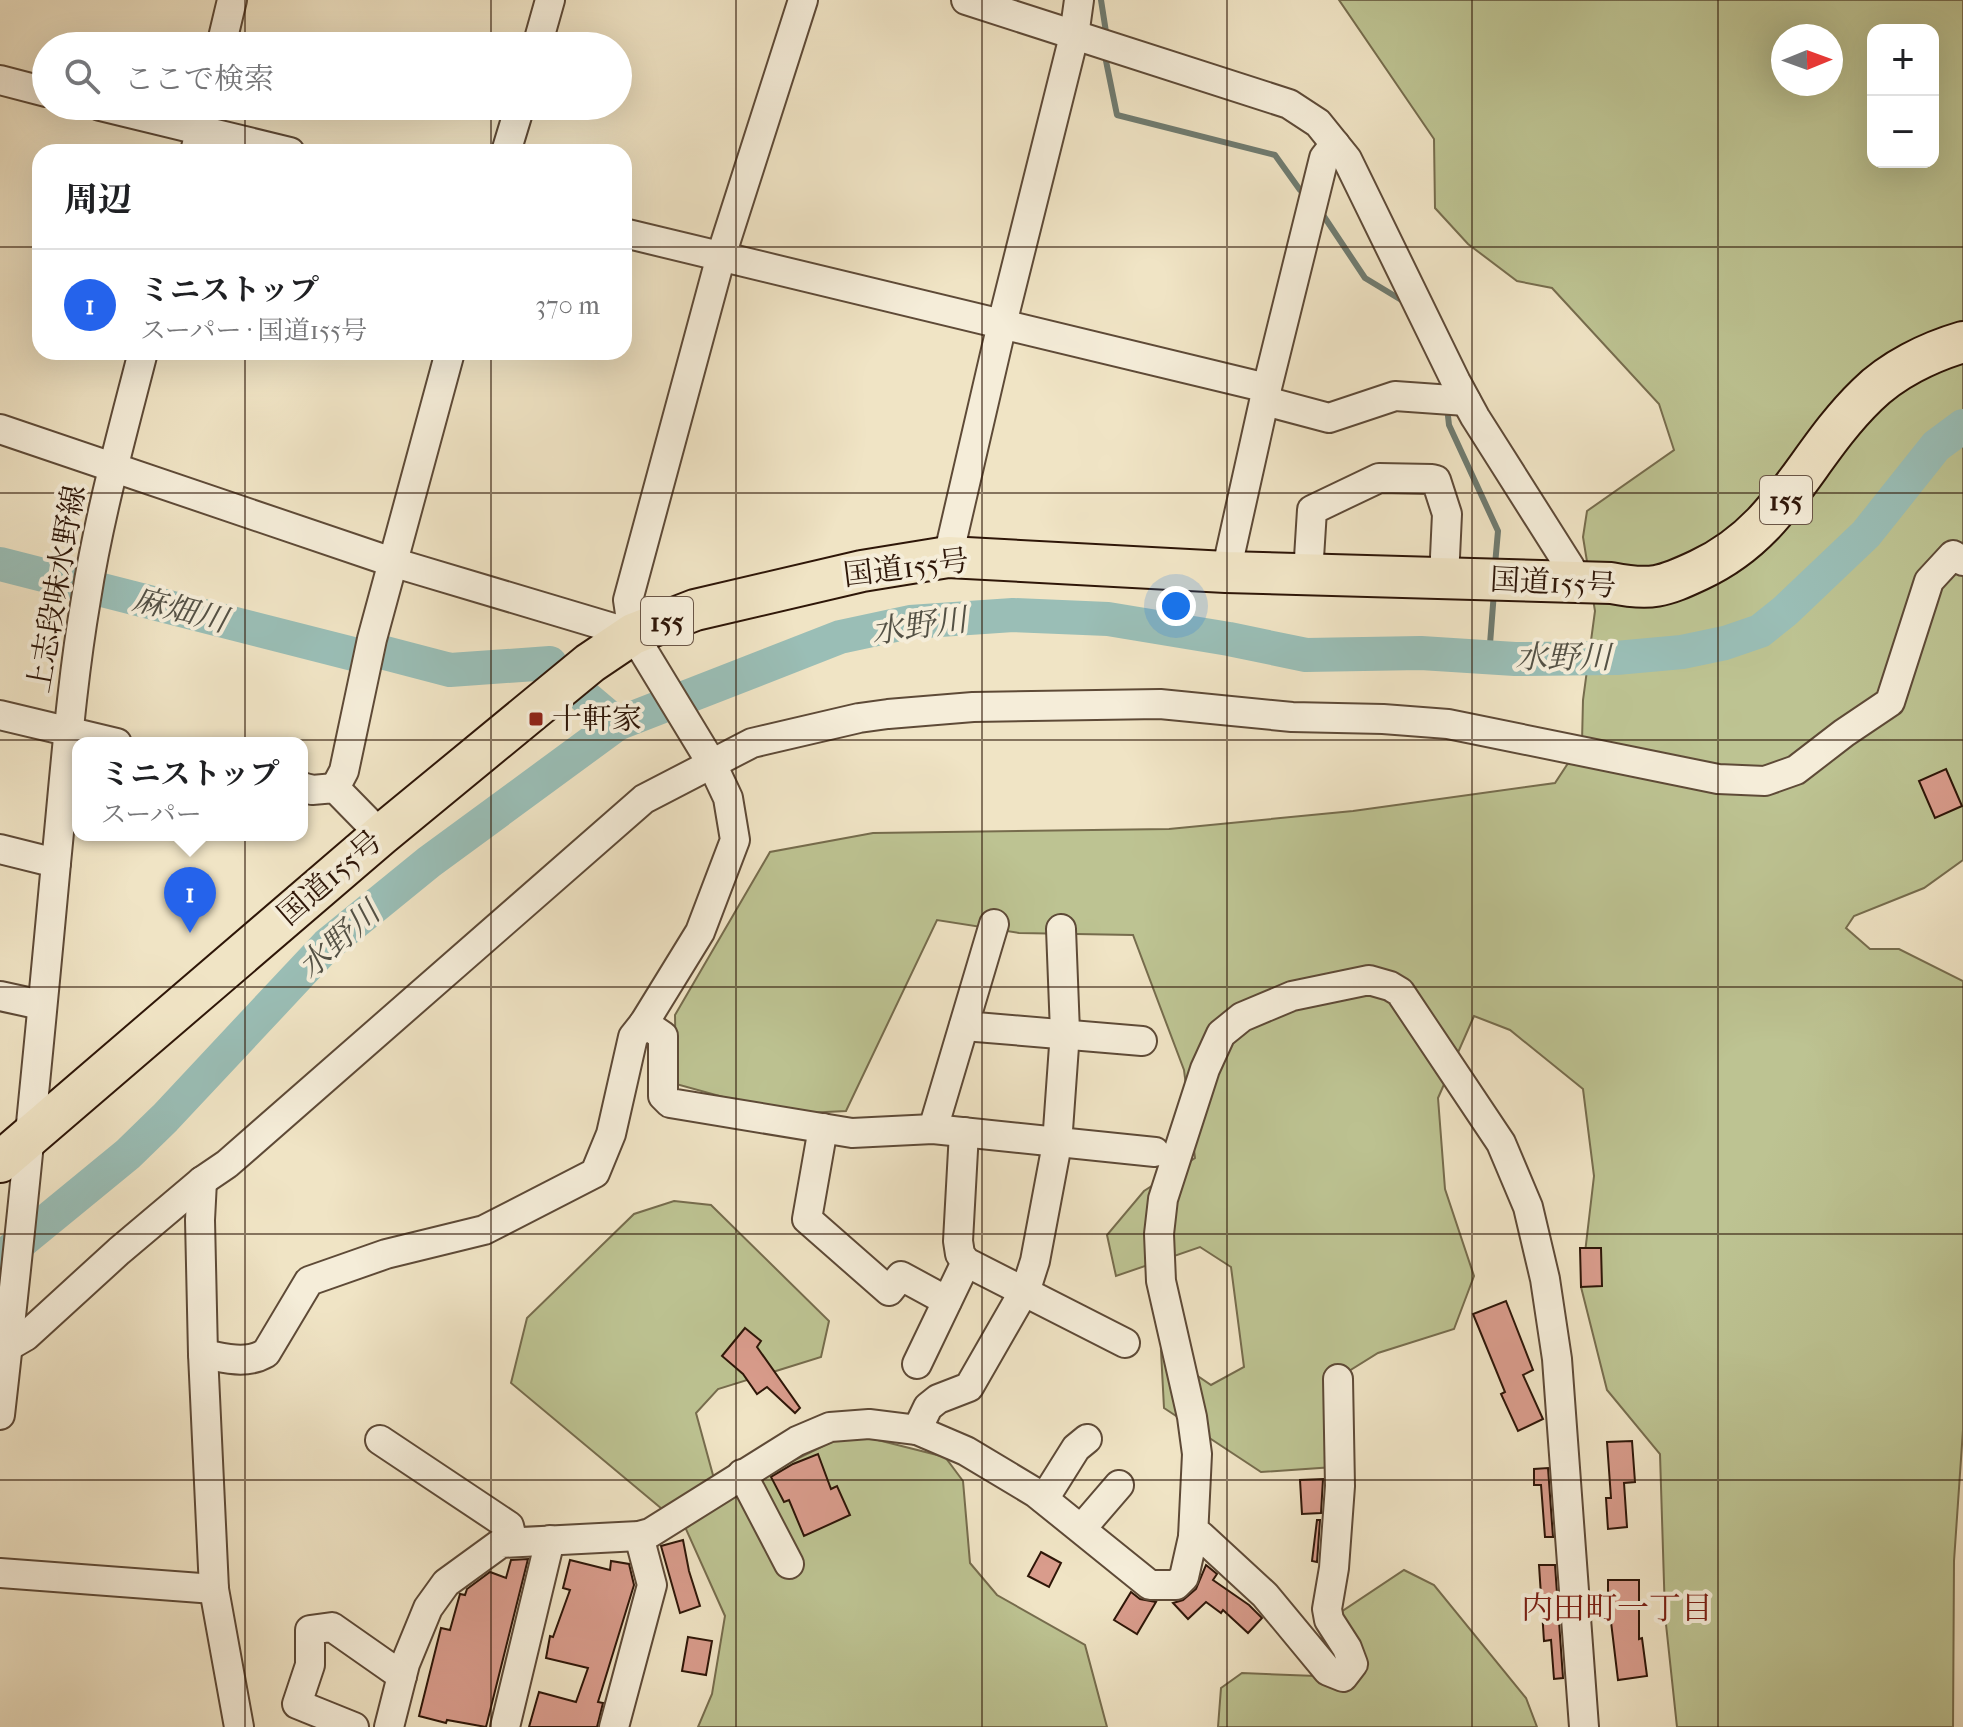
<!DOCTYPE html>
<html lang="ja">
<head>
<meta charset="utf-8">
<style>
	body { margin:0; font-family:"IM FELL French Canon","Noto Serif JP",serif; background:#f2f2f2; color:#202124 }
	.controls { position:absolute; right:24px; top:24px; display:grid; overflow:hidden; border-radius:16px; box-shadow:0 8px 32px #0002 }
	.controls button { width:72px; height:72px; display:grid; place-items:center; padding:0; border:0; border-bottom:2px solid #e0e0e0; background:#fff; color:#202124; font:40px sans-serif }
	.compass { position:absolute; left:1771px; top:24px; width:72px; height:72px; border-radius:50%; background:#fff; box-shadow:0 8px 32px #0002; rotate:89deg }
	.you { position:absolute; left:1176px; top:606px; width:28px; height:28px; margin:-20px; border:6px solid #fff; border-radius:50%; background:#1a73e8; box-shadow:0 0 0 12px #1a73e833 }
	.badge { display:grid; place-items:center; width:52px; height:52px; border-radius:50%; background:#2563eb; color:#fff; font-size:26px; font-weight:700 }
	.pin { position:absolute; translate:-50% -66px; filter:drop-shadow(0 2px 4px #0008) }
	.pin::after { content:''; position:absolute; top:42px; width:28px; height:24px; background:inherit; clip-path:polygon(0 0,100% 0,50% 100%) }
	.popup { position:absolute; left:72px; top:737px; width:236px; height:104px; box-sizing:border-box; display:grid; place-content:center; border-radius:16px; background:#fff; filter:drop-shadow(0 2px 6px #0005); font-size:26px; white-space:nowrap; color:#757577 }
	.popup b { font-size:30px; color:#202124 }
	.popup::after { content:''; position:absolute; left:50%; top:100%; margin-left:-16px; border:16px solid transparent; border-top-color:#fff }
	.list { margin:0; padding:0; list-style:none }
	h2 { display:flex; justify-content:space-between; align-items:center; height:104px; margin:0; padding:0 32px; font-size:34px }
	h2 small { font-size:26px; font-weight:400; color:#757577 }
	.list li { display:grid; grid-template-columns:52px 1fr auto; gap:24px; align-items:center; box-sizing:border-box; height:112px; padding:0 32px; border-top:2px solid #e0e0e0 }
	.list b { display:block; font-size:30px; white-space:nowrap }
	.list p { margin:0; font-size:26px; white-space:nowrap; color:#757577 }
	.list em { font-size:26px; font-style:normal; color:#757577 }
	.icon { flex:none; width:44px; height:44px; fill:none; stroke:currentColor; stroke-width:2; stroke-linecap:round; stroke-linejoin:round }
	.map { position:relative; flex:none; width:1963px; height:1727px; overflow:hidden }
	.search { position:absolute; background:#fff; box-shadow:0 8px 32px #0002; left:32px; top:32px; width:600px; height:88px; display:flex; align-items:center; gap:20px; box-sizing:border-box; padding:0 28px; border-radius:44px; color:#757577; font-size:30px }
	.panel { position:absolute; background:#fff; box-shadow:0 8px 32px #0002; left:32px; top:144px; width:600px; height:216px; border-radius:24px }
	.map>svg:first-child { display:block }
</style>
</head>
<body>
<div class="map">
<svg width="1963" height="1727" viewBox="0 0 1963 1727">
	<rect width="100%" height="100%" fill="#f0e4c5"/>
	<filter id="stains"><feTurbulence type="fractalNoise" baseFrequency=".0025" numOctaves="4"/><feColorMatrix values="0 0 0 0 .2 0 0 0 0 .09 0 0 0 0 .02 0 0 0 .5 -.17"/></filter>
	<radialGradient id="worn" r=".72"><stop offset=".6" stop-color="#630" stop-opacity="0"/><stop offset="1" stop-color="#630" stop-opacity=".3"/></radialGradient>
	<!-- green -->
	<g fill="#bdc392" stroke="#766c4d" stroke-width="2" fill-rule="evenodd">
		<path d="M 1339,0 L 1963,0 L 1963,860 L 1924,888 L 1854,916 L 1846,928 L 1870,949 L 1899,949 L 1963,981 L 1963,1430 L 1954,1561 L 1953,1727 L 1677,1727 L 1665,1615 L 1660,1454 L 1607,1390 L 1581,1287 L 1594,1176 L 1583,1089 L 1510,1030 L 1474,1016 L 1438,1098 L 1445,1189 L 1474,1276 L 1454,1329 L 1378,1353 L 1341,1376 L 1348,1466 L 1261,1472 L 1164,1408 L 1161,1351 L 1211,1385 L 1244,1367 L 1231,1267 L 1200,1247 L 1116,1276 L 1107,1235 L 1144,1191 L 1195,1158 L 1184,1070 L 1133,935 L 1019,933 L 937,920 L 846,1111 L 785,1114 L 676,1084 L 675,1015 L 770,852 L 873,833 L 1169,829 L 1353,811 L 1555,783 L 1582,742 L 1583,700 L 1595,611 L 1583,537 L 1587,511 L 1674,450 L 1659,404 L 1552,288 L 1517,281 L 1468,244 L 1435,208 L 1434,139 ZM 1873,30 L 1933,30 L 1933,162 L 1873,162 ZM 1783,36 L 1831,36 L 1831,84 L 1783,84 Z"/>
		<path d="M 674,1201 L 711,1205 L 829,1321 L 821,1357 L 718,1389 L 696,1413 L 719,1497 L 850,1433 L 945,1457 L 963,1481 L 970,1563 L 997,1595 L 1085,1645 L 1107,1727 L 698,1727 L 712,1694 L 725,1616 L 686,1529 L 511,1383 L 527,1318 L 634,1214 Z"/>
		<path d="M 1404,1570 L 1434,1585 L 1526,1698 L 1537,1727 L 1218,1727 L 1221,1688 L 1242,1673 L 1316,1676 L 1341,1612 Z"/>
	</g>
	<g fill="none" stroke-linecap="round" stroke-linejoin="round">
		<!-- stream -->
		<g stroke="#6f7b70" stroke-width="6">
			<path d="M 1101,0 L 1106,32"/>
			<path d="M 1106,61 L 1117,115 L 1275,155 L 1300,190"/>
			<path d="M 1323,215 L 1365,278 L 1403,301"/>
			<path d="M 1447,407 L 1449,425 L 1498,531 L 1495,565"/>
			<path d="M 1489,657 L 1494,592"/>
		</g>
		<!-- river -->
		<g stroke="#9abeb6" stroke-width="34">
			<path d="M 0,564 L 361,656"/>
			<path d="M 385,653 L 450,670 L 550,663"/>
			<path d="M 585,697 L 617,724"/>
			<path d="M 0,1259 L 128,1154 L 165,1118 L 327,945 L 429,862 L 617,724 L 840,637 L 910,622 L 1013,615 L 1108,619 L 1229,639 L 1306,655 L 1421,653 L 1515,659 L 1616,658 L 1682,652 L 1725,643 L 1760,631 L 1785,611 L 1866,534 L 1936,446 L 1963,426"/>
		</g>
	</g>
	<!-- building -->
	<g fill="#d99c8c" stroke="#2e1608" stroke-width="2">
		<path d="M 1946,769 L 1962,806 L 1935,818 L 1919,781 Z"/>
		<path d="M 1580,1248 L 1601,1248 L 1602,1286 L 1581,1287 Z"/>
		<path d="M 1506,1301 L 1533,1370 L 1523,1375 L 1543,1419 L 1518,1431 L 1501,1394 L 1505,1392 L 1473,1314 Z"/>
		<path d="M 745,1328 L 761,1341 L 757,1347 L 800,1408 L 795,1413 L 767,1387 L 757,1394 L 743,1374 L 722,1356 Z"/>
		<path d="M 1632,1441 L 1635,1482 L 1624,1483 L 1627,1527 L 1608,1529 L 1606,1498 L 1611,1498 L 1607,1442 Z"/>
		<path d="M 818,1454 L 831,1489 L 837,1486 L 850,1515 L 804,1536 L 789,1500 L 784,1502 L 771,1477 L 793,1464 Z"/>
		<path d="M 1548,1468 L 1553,1537 L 1545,1537 L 1541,1485 L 1534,1485 L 1534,1469 Z"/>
		<path d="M 1323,1479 L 1321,1513 L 1302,1514 L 1300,1480 Z"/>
		<path d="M 1317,1520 L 1320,1520 L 1317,1562 L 1312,1561 Z"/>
		<path d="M 683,1540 L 689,1571 L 700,1606 L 680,1613 L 661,1546 Z"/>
		<path d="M 1041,1552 L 1061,1563 L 1049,1587 L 1028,1576 Z"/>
		<path d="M 528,1559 L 486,1727 L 447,1720 L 446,1723 L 419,1716 L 441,1628 L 450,1630 L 460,1594 L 465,1595 L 467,1589 L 490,1572 L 506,1578 L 511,1560 Z"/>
		<path d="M 570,1560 L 610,1570 L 611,1561 L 629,1564 L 634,1585 L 598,1702 L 603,1703 L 597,1727 L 529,1727 L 539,1692 L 576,1702 L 588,1668 L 546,1658 L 550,1636 L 553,1637 L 570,1590 L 563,1588 Z"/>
		<path d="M 1206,1565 L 1217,1574 L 1213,1580 L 1249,1605 L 1262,1618 L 1248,1633 L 1223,1610 L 1221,1613 L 1206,1602 L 1188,1619 L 1173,1603 L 1183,1600 L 1196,1589 Z"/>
		<path d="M 1539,1565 L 1555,1565 L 1563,1678 L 1554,1679 L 1551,1640 L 1544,1641 Z"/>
		<path d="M 1608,1580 L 1639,1580 L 1639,1639 L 1642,1638 L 1647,1676 L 1618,1680 L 1611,1622 L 1608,1622 Z"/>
		<path d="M 1131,1592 L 1140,1599 L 1156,1602 L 1137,1634 L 1114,1620 Z"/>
		<path d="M 688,1637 L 712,1641 L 706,1675 L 682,1671 Z"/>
	</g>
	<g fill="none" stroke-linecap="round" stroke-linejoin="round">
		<!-- minor casing -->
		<g stroke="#5e4a37" stroke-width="32">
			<g id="minor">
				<path d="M 966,0 L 1289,104 L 1318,123 L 1347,159 L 1456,382 L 1475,417 L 1570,567 L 1572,583"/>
				<path d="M 221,46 L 232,0"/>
				<path d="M 537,46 L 550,0"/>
				<path d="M 0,80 L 46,92"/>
				<path d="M 100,106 L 290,152"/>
				<path d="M 195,152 L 206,106"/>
				<path d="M 506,152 L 520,106"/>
				<path d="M 624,233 L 1267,388"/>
				<path d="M 1265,401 L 1329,418 L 1395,396 L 1466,401"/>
				<path d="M 0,429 L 392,562 L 633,634"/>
				<path d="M 948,557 L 1002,324 L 1074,36 L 1079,0"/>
				<path d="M 1226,572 L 1267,388 L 1324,158 L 1335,144"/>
				<path d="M 1308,574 L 1312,510 L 1379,478 L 1432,479 L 1436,480 L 1447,514 L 1444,578"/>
				<path d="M 0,715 L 117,743"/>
				<path d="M 302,787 L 312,790 L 335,788 L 381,835"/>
				<path d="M 335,788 L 344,771 L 372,639 L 450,352"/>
				<path d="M 0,849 L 56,863"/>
				<path d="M 0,996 L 41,1005"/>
				<path d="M 644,1023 L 663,1036 L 663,1096 L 670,1103 L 852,1133 L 933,1129 L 1155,1152"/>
				<path d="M 964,1026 L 1142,1041"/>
				<path d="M 823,1128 L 807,1219 L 889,1291 L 901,1276 L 947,1301"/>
				<path d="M 933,1129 L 994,924"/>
				<path d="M 964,1132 L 958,1241 L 960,1254 L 966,1262 L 1125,1343"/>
				<path d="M 202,1181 L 200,1220 L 203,1354 L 214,1589 L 239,1727"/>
				<path d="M 0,1351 L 26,1336 L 119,1251 L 202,1181 L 227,1164 L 644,799 L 752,743 L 859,718 L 888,714 L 973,707 L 1160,704 L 1292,717 L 1383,719 L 1448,724 L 1718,779 L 1765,781 L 1796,770 L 1844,733 L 1890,702 L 1929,581 L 1953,555 L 1963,561"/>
				<path d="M 203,1354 C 226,1358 245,1365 266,1353 L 309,1281 L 386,1254 L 484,1230 L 595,1173 L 611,1134 L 633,1037 L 644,1023 L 700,932 L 735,840 L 728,798 L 712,764 L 633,634 L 628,600 L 721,256 L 803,0"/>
				<path d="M 917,1364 L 966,1262"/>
				<path d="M 0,1415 C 21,1231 39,1047 56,863 C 65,774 71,686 86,599 C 99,516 122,434 143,352"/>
				<path d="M 917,1430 L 928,1407 L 938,1399 L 969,1387 L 1027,1286 L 1035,1261 L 1057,1144 L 1065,1032 L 1061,929"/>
				<path d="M 380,1440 L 509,1526 L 513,1542"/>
				<path d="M 742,1474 L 789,1564"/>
				<path d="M 1044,1499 L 1076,1448 L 1087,1439"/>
				<path d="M 1082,1528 L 1119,1485"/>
				<path d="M 1193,1537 L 1201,1536 L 1265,1595 L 1328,1671 L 1343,1677 L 1353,1664 L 1347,1648 L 1329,1620 L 1327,1609 L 1334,1568 L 1340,1486 L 1338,1379"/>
				<path d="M 0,1573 L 214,1589"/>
				<path d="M 354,1727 L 297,1704 L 310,1665 L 310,1630 L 332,1627 L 402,1676"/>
				<path d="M 389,1727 L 405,1664 L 428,1608 L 446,1583 L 501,1543 L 639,1536 L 650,1533 L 797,1441 L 830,1427 L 869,1424 L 917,1430 L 966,1451 L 1036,1493 L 1150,1585 L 1176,1585 L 1184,1577 L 1193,1537 L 1197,1454 L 1192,1417 L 1161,1281 L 1159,1234 L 1163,1199 L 1205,1069 L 1221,1034 L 1242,1017 L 1292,996 L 1369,980 L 1390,986 L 1400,992 L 1501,1143 L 1528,1207 L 1545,1279 L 1557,1359 L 1584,1727"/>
				<path d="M 505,1727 L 550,1540"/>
				<path d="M 614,1727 L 652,1585 L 639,1536"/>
			</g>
		</g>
		<!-- highway casing -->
		<g stroke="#2e1608" stroke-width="44">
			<path id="highway" d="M 0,1162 L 381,835 L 590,663 L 633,634 L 695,610 L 862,571 L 948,557 L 1226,572 L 1611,583 C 1651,591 1663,587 1699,570 C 1783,531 1804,456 1867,395 C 1892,370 1929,352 1963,342"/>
		</g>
		<!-- minor -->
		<use href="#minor" stroke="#f5edd9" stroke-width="28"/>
		<!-- highway -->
		<use href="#highway" stroke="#f0e4c5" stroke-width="40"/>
	</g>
	<!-- grid -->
	<path fill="none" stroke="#2e1608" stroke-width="2" stroke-opacity="0.55" d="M 245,0 L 245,46M 491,0 L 491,46M 736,0 L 736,1727M 982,0 L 982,1727M 1227,0 L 1227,1727M 1472,0 L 1472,1727M 1718,0 L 1718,1727M 245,106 L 245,152M 491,106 L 491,152M 0,247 L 40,247M 624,247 L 1963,247M 245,352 L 245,1727M 491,352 L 491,1727M 0,493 L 1963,493M 0,740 L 1963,740M 0,987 L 1963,987M 0,1234 L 1963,1234M 0,1480 L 1963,1480"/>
	<!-- markers -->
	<rect fill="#8f2418" stroke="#f5edd9" stroke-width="3" x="528" y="711" width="16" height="16" rx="4"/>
	<g text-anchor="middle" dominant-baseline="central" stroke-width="8" stroke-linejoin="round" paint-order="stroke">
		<!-- shield labels -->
		<g fill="#f5edd9" stroke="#6a5647" stroke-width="2">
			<rect x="1760" y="476" width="52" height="48" rx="6"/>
			<rect x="641" y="597" width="52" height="48" rx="6"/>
		</g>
		<g font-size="28" font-weight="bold" fill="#2e1608">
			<text x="1786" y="500">155</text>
			<text x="667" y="621">155</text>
		</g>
		<!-- street labels -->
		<g font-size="30" fill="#2e1608" stroke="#f5edd9">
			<text transform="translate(906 568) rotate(-7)">国道155号</text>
			<text transform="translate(1553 583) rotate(3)">国道155号</text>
			<text transform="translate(57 589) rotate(-80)">上志段味水野線</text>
			<text transform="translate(330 878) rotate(-41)">国道155号</text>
		</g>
		<!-- poi labels -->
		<g font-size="30" fill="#2e1608" stroke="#f5edd9" text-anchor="start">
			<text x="552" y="719">十軒家</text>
		</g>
		<!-- water labels -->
		<g font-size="32" font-style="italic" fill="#545145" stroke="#f5edd9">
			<text transform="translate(180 610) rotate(14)">麻畑川</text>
			<text transform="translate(919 626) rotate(-8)">水野川</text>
			<text x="1563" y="657">水野川</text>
			<text transform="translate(339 940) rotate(-42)">水野川</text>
		</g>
		<!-- neighbourhood labels -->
		<g font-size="32" fill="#7a1f14" stroke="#f5edd9">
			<text x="1617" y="1608">内田町一丁目</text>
		</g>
	</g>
	<rect width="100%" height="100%" filter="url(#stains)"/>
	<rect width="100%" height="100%" fill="url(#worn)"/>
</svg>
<div class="controls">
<button>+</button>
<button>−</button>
</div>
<svg class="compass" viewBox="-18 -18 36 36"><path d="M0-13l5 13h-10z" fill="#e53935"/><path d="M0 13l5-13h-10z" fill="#757577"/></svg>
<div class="you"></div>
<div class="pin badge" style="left:190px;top:933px">1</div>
<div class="popup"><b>ミニストップ</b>スーパー</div>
<div class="search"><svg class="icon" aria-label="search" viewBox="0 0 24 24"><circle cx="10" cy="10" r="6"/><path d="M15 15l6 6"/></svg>ここで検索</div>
<section class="panel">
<h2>周辺<small></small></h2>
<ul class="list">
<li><span class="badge">1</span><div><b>ミニストップ</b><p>スーパー · 国道155号</p></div><em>370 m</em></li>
</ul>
</section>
</div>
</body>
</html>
